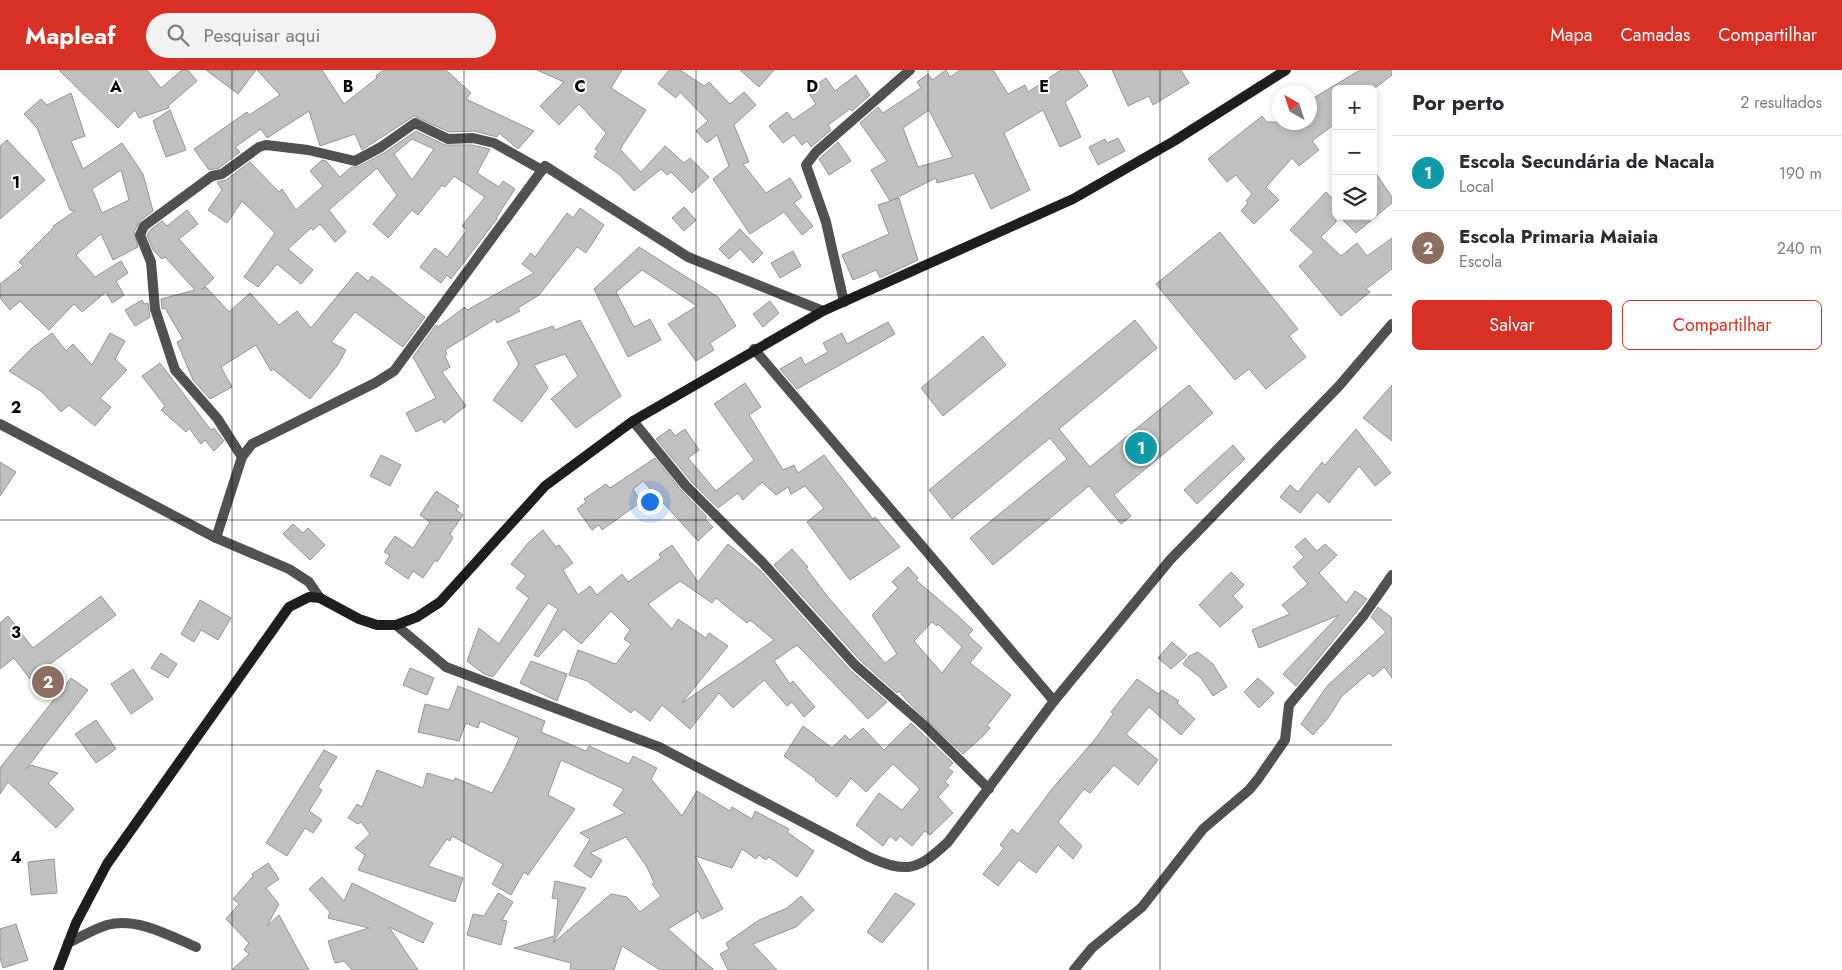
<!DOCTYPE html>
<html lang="pt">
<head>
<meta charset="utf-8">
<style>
	body { margin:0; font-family:Jost,sans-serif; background:#f2f2f3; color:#2b2b33 }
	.controls { position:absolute; right:15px; top:15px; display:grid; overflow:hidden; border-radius:8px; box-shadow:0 2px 8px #0003 }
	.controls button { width:45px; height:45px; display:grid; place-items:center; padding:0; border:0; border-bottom:1px solid #e1e1e2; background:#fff; color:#2b2b33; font:25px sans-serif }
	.compass { position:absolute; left:1272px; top:15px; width:45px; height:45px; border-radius:50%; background:#fff; box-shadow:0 2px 8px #0003; rotate:321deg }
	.you { position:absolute; left:649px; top:431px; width:18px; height:18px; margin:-12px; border:4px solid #fff; border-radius:50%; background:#1a73e8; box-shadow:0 0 0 8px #1a73e833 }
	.badge { display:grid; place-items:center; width:32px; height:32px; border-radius:50%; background:#d93025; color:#fff; font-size:16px; font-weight:700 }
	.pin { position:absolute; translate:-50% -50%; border:2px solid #fff; box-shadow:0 1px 5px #0006 }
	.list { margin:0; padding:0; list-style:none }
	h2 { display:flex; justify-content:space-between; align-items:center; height:65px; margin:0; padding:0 20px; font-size:21px }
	h2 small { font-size:16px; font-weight:400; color:#7c7c81 }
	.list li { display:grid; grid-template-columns:32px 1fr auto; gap:15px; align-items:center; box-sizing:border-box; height:75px; padding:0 20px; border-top:1px solid #e1e1e2 }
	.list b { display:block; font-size:19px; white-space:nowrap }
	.list p { margin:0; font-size:16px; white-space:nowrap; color:#7c7c81 }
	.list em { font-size:16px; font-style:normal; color:#7c7c81 }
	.actions { display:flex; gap:10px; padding:15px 20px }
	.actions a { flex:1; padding:11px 0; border:1px solid #d93025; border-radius:8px; text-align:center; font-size:18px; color:#d93025 }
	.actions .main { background:#d93025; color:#fff }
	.icon { flex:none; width:28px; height:28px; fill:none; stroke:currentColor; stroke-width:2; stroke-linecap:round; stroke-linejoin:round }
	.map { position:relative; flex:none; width:1392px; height:900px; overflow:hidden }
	header { display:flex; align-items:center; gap:30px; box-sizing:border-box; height:70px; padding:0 25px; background:#d93025; color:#fff }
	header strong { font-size:24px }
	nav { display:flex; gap:28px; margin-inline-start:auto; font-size:18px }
	.search { width:350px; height:45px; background:#f2f2f3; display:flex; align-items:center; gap:12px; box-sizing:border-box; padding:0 18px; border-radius:28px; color:#7c7c81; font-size:19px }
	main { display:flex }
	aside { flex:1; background:#fff }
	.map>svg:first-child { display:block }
</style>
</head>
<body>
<header>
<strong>Mapleaf</strong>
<div class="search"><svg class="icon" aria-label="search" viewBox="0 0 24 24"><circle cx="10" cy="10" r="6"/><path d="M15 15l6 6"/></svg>Pesquisar aqui</div>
<nav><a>Mapa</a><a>Camadas</a><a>Compartilhar</a></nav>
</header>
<main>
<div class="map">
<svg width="1392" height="900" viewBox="0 0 1392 900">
	<rect width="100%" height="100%" fill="#fff"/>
	<!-- building -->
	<g fill="#c0c0c0" stroke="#959595" fill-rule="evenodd">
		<path d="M 59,0 L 147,0 L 161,18 L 182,0 L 188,0 L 197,11 L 168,36 L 169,38 L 139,48 L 135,40 L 118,58 Z"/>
		<path d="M 206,0 L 256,0 L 238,24 Z"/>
		<path d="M 257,0 L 322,0 L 344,34 L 377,8 L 376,6 L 383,0 L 446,0 L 471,23 L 466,29 L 534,61 L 518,79 L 499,63 L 497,67 L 474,61 L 449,62 L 414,46 L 362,80 L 355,64 L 320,76 L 309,41 L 267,68 L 261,59 L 235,77 L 240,82 L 219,98 L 209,100 L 194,79 L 247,42 L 249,45 L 280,25 Z"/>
		<path d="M 537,0 L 622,0 L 611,18 L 646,40 L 620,79 L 641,102 L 665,76 L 684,93 L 690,88 L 709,107 L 692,123 L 671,102 L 667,105 L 661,99 L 634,121 L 619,104 L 594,87 L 598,81 L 595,79 L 606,63 L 579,34 L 559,55 L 540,36 L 564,12 Z"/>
		<path d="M 669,0 L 680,0 L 704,16 L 709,12 L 730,34 L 744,22 L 756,35 L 734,55 L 749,92 L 743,94 L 766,123 L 790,108 L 802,127 L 794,133 L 813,156 L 802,165 L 784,142 L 750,164 L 713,109 L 729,96 L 717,65 L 707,73 L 696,61 L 708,51 L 680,22 L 676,28 L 658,14 Z"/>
		<path d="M 740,0 L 774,0 L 759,17 Z"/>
		<path d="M 946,0 L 950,7 L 960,0 L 993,0 L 1008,24 L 1025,15 L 1028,22 L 1061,0 L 1078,0 L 1088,16 L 1065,32 L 1081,67 L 1060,77 L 1043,40 L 1004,63 L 1030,120 L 991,139 L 974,103 L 937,113 L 936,108 L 890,131 L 871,100 L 887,91 L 860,53 L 878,37 L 883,43 L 921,18 L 917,12 L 928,4 L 932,10 ZM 929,40 L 953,87 L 918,97 L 903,58 Z"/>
		<path d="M 1112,0 L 1181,0 L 1189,13 L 1153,35 L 1149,26 L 1128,36 Z"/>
		<path d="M 1360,0 L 1392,0 L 1392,5 L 1374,19 L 1336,19 L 1336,53 L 1312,71 L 1319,80 L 1299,96 L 1292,88 L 1266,117 L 1279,130 L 1254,154 L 1241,141 L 1248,133 L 1246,131 L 1252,124 L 1236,105 L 1227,112 L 1208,89 L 1262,46 L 1267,52 L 1310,52 L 1310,30 Z"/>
		<path d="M 856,5 L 870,25 L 852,41 L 850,39 L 828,55 L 831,60 L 811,77 L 807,71 L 802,75 L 794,65 L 783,73 L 769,56 L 787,42 L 793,50 L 816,34 L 807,21 L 826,8 L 835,21 Z"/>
		<path d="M 71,23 L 85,66 L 71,71 L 83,99 L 122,73 L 143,104 L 153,141 L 140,151 L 134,162 L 138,177 L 113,190 L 101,164 L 76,185 L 95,207 L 121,191 L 128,203 L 116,211 L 124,225 L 112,233 L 106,222 L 82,242 L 74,234 L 49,260 L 20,231 L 10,240 L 0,228 L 0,214 L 23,196 L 19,192 L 54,157 L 53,156 L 75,141 L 70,140 L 37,58 L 24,44 L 41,29 L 47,35 ZM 121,100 L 129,130 L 102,143 L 92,119 Z"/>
		<path d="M 170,40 L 186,80 L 166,87 L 153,51 Z"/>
		<path d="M 416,61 L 445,75 L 472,75 L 490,79 L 477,103 L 499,117 L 503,111 L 515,119 L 496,148 L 497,149 L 451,209 L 447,205 L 441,213 L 420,197 L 435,178 L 447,187 L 467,160 L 462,156 L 485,127 L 454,106 L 445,117 L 442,115 L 418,145 L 412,140 L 388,168 L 373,154 L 397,125 L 377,98 L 329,140 L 346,162 L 335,172 L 320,154 L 313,160 L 311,158 L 288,179 L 313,200 L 301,214 L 277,194 L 258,217 L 244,207 L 275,163 L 242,131 L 227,153 L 208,140 L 222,120 L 217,112 L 226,110 L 250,92 L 279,122 L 282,119 L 296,140 L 323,116 L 310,101 L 322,90 L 326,91 L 340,107 L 351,97 L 358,97 L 384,83 ZM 412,69 L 434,79 L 412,110 L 394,84 Z"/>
		<path d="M 1118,68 L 1125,81 L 1098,95 L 1089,77 L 1105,69 L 1107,73 Z"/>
		<path d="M 7,70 L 45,110 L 0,149 L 0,76 Z"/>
		<path d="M 838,72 L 851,91 L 829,105 L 819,89 Z"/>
		<path d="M 1373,99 L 1392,127 L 1392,133 L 1356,163 L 1339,146 L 1373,146 Z"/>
		<path d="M 1326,122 L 1336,132 L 1336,152 L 1321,167 L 1341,186 L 1357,173 L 1367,186 L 1392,168 L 1392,199 L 1366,219 L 1370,222 L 1341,246 L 1299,196 L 1314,182 L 1290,160 Z"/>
		<path d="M 899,128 L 918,190 L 880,208 L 876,200 L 853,210 L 842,185 L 889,164 L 878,135 Z"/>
		<path d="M 684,137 L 696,150 L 684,161 L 672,148 Z"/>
		<path d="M 580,138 L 604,155 L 586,183 L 577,177 L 539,225 L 518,238 L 520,241 L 497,253 L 495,249 L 445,280 L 447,284 L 445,286 L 450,297 L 442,302 L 466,336 L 444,353 L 442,349 L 416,362 L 406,343 L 436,328 L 413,287 L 436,255 L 438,257 L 465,237 L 467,240 L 534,203 L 522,194 L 531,183 L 535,187 L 567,143 L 573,148 Z"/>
		<path d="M 187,140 L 198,154 L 179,169 L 214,208 L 202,219 L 206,217 L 229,242 L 250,223 L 279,255 L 297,241 L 311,258 L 357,202 L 368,211 L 372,206 L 425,247 L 403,277 L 355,242 L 331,272 L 346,280 L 337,296 L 310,329 L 273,299 L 271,301 L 256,275 L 221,297 L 232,317 L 210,329 L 193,310 L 177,272 L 183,269 L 165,238 L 162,239 L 162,238 L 161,229 L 195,220 L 165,187 L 162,189 L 153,180 L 147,165 L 150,160 L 162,151 L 167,156 Z"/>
		<path d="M 740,159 L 763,183 L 753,193 L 740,179 L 729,189 L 719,179 Z"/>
		<path d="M 1220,162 L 1298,259 L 1289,266 L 1306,287 L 1266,319 L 1249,299 L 1235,310 L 1156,214 Z"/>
		<path d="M 639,177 L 718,227 L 736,256 L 710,273 L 714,280 L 696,291 L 668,254 L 697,236 L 642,200 L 616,222 L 634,257 L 650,249 L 661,270 L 628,287 L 594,219 Z"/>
		<path d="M 793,181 L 801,196 L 780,208 L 771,193 Z"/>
		<path d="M 142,230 L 144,234 L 148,233 L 150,247 L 135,256 L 125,240 Z"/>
		<path d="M 770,231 L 779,243 L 763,257 L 753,244 Z"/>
		<path d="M 580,250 L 621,326 L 618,328 L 576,358 L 551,329 L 578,306 L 565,284 L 534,295 L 548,318 L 522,352 L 493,330 L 519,294 L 507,272 L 553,256 L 555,260 Z"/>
		<path d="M 1135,250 L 1157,278 L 1059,359 L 1090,397 L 1189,315 L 1213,343 L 1114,425 L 1131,446 L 1121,454 L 1089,416 L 993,495 L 970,468 L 1067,389 L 1050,368 L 952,449 L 929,420 Z"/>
		<path d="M 888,252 L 895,264 L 797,319 L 780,299 L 801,287 L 805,295 L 828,282 L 823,273 L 842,263 L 847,274 Z"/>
		<path d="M 52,263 L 66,281 L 73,274 L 92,295 L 110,263 L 125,271 L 115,289 L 127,300 L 100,328 L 111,337 L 95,356 L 69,335 L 61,342 L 42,322 L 9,301 L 32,278 Z"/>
		<path d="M 983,266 L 1006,295 L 943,346 L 921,318 Z"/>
		<path d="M 160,293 L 211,360 L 214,358 L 224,371 L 214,381 L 205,370 L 201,374 L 189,358 L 186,362 L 161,340 L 165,336 L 142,306 Z"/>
		<path d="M 745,313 L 761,337 L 749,345 L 783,400 L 794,395 L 798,403 L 824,385 L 873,449 L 875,447 L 900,477 L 850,510 L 807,452 L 824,438 L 805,416 L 791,424 L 788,417 L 776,425 L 762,412 L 743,430 L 738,423 L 718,438 L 691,411 L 656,369 L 670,359 L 675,366 L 685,359 L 699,380 L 688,388 L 716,421 L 754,390 L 714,334 Z"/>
		<path d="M 1392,315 L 1392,371 L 1363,348 Z"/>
		<path d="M 1356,359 L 1391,403 L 1375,416 L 1359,396 L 1329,433 L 1317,422 L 1300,443 L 1280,427 L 1290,415 L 1298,422 L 1322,392 L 1325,395 Z"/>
		<path d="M 1233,375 L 1245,389 L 1197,434 L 1184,420 Z"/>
		<path d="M 381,385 L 401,395 L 390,416 L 370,406 Z"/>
		<path d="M 655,388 L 681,420 L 707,447 L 705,449 L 713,457 L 698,471 L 643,411 L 633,419 L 641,432 L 602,460 L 599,455 L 592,460 L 577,439 L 586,432 L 584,429 L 606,414 L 610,418 Z"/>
		<path d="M 0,392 L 16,402 L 0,426 Z"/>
		<path d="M 436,421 L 459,436 L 456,440 L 463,445 L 450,464 L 453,468 L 437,492 L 435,490 L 423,508 L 413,501 L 408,509 L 385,493 L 390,485 L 384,482 L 395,466 L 413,478 L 430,452 L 420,445 Z"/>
		<path d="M 293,454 L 303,463 L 308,458 L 325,475 L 310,490 L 283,464 Z"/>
		<path d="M 543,460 L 556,477 L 559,475 L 573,493 L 563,500 L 578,525 L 590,516 L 597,525 L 622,504 L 628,512 L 661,488 L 659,484 L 672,475 L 698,512 L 728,474 L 761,501 L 850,600 L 887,632 L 868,649 L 797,575 L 774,591 L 790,614 L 793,611 L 815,637 L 804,647 L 792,632 L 787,636 L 764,610 L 733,638 L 719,623 L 690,659 L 662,635 L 650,651 L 634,639 L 631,643 L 587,611 L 569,605 L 578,580 L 616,594 L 631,574 L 624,569 L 630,560 L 611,541 L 581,574 L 564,559 L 538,587 L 534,585 L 558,539 L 548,533 L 493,607 L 484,604 L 467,591 L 479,558 L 499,574 L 529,528 L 516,518 L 526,506 L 511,494 L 528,473 ZM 680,511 L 712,533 L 716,528 L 747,553 L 750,550 L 774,570 L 682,633 L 728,576 L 709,563 L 706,568 L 678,549 L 672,559 L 648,534 Z"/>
		<path d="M 1305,468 L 1317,481 L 1325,474 L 1337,485 L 1319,503 L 1346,533 L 1355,521 L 1367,529 L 1296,616 L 1283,604 L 1339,545 L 1259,578 L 1252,560 L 1290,544 L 1282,535 L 1308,514 L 1293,497 L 1304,487 L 1295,477 Z"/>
		<path d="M 792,479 L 808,497 L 806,498 L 828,527 L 885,593 L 897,584 L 872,545 L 898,518 L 892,512 L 908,497 L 918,508 L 916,510 L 958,546 L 973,560 L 968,565 L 982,578 L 970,593 L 1011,625 L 987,656 L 990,658 L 983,666 L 963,684 L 908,632 L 899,621 L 897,623 L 860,590 L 774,495 ZM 932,552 L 937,556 L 938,554 L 962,577 L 942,603 L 914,571 Z"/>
		<path d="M 1231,502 L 1244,515 L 1233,526 L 1243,537 L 1220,557 L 1199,535 Z"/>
		<path d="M 101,526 L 116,545 L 30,609 L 14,588 L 0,599 L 0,553 L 8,546 L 33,578 Z"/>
		<path d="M 200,530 L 231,548 L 218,570 L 201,560 L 194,572 L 181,564 Z"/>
		<path d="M 1378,537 L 1392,548 L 1392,608 L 1384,597 L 1373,607 L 1369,603 L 1342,626 L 1328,648 L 1313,665 L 1301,654 L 1327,616 L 1386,562 L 1371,547 Z"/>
		<path d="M 1172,572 L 1187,585 L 1171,599 L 1158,588 Z"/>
		<path d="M 1198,582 L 1213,594 L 1227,617 L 1213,626 L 1201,608 L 1183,594 L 1189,586 Z"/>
		<path d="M 161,583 L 177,594 L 168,608 L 151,598 Z"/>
		<path d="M 531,591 L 567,604 L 557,631 L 520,613 Z"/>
		<path d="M 410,598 L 434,608 L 427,625 L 403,615 Z"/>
		<path d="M 133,599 L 153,629 L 131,644 L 111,614 Z"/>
		<path d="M 71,608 L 88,620 L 26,699 L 31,695 L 58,703 L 48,713 L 74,739 L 56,758 L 8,712 L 0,724 L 0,698 Z"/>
		<path d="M 1258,608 L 1274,623 L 1259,638 L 1244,622 Z"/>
		<path d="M 1137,609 L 1159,624 L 1162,620 L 1179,631 L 1177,633 L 1195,649 L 1181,665 L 1149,637 L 1126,664 L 1158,690 L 1138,715 L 1114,695 L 1090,723 L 1084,719 L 1058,752 L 1082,776 L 1073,789 L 1058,775 L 1036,803 L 1019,790 L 998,816 L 983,804 L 1004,778 L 1000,775 L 1012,759 L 1018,764 L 1052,719 L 1096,668 L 1113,644 L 1111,642 Z"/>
		<path d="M 458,616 L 545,651 L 541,662 L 586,681 L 589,676 L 629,694 L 633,686 L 657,698 L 651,709 L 682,746 L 697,721 L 730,741 L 732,737 L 752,749 L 755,741 L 789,759 L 787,762 L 814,781 L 797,807 L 769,787 L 766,790 L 759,785 L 756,789 L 742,779 L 732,798 L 695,786 L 723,839 L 702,849 L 698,841 L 668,859 L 714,900 L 660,900 L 622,876 L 614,900 L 570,900 L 571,893 L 514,878 L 554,866 L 558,829 L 552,828 L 555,811 L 586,818 L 553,873 L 611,824 L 627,827 L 640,842 L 661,826 L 652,814 L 654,813 L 647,797 L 626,767 L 590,783 L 602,790 L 591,808 L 574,796 L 590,769 L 580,763 L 625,743 L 613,735 L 624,719 L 561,690 L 548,725 L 575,739 L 528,805 L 524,802 L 511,825 L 492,814 L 503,794 L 452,766 L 450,771 L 447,769 L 428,796 L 463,808 L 455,832 L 358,800 L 365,785 L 355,778 L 370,764 L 361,752 L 358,754 L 348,748 L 357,734 L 362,737 L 377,700 L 423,718 L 427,703 L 454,711 L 455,708 L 492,723 L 507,695 L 519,668 L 480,651 L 478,658 L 466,653 L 459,671 L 418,662 L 425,634 L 449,640 Z"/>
		<path d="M 96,650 L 116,679 L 96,693 L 75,664 Z"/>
		<path d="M 911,653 L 953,693 L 948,698 L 953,702 L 945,712 L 949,715 L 938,727 L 953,743 L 930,765 L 925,761 L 912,776 L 900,766 L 896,771 L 890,766 L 883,776 L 856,755 L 879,723 L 902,740 L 920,719 L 893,694 L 866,722 L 851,708 L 837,727 L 815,710 L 816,709 L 784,686 L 803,656 L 832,678 L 845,665 L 850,670 L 863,658 L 884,680 Z"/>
		<path d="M 324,680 L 337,687 L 318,717 L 322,720 L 309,741 L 322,750 L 313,763 L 305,758 L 287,786 L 266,773 Z"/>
		<path d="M 54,789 L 57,823 L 31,825 L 28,792 Z"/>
		<path d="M 268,793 L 279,809 L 266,818 L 279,834 L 267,856 L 279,845 L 309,900 L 232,900 L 249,884 L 244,880 L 249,873 L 226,849 L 239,834 L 233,829 L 253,806 L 252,804 Z"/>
		<path d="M 322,807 L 344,831 L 352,813 L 433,853 L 423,873 L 389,857 L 418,900 L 352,900 L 344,891 L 335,893 L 328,871 L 369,858 L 328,848 L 330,842 L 309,819 Z"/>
		<path d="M 498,823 L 513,832 L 502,850 L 507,851 L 501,875 L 467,865 L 473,844 L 484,846 Z"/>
		<path d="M 895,823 L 915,834 L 882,873 L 867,862 Z"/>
		<path d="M 801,826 L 814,840 L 796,857 L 753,874 L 777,900 L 728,900 L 720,884 L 729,879 L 726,873 L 759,850 L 787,838 Z"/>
		<path d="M 16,854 L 28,890 L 3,898 L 0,888 L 0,859 Z"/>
	</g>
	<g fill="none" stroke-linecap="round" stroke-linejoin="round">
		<!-- street -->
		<g stroke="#515151" stroke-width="10">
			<path d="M 844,232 L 826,152 L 806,95 L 816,82 L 910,0"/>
			<path d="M 754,279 L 1054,631"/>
			<path d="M 633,351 L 686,416 L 763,493 L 855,595 L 925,656 L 989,719"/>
			<path d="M 0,354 L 216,468 L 289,499 L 309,512 L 320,528"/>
			<path d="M 242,387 L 217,348 L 175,300 L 155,239 L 151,192 L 140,165 L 144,156 L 212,106 L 222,104 L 259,77 L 266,75 L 308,80 L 355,91 L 381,77 L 415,53 L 448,69 L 473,68 L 494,73 L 542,100"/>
			<path d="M 216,468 L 242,387 L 252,374 L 375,313 L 394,301 L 545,96 L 688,187 L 823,241"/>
			<path d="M 396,555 L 446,597 L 659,677 L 869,787 C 907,804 918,800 948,772 L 1054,631 L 1170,490 L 1339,316 L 1392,254"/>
			<path d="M 68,873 C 81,867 94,859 107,855 C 137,847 170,866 196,877"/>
			<path d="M 1074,900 L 1092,878 L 1142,837 L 1203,759 L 1249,720 L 1258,709 L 1285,670 L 1289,635 L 1364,545 L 1392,505"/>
		</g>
		<!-- secondary -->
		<path stroke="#1e1e1e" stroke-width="10" d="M 58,900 L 76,853 L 107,794 L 289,537 L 309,527 L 320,528 L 359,549 L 377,555 L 396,555 L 417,547 L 440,532 L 545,416 L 633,351 L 823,241 L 1073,129 L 1174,71 L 1286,0"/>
	</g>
	<!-- grid -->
	<path fill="none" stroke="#000" stroke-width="1" stroke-opacity="0.55" d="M 232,0 L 232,900M 464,0 L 464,900M 696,0 L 696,900M 928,0 L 928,900M 1160,0 L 1160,900M 0,225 L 1392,225M 0,450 L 1392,450M 0,675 L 1392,675"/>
	<g font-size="16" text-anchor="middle" font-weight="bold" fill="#000" stroke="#fff" stroke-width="4" stroke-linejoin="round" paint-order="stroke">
		<text x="116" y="22">A</text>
		<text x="348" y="22">B</text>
		<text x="580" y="22">C</text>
		<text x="812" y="22">D</text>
		<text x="1044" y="22">E</text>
		<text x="16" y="118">1</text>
		<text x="16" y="343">2</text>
		<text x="16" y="568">3</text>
		<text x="16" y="793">4</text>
	</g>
</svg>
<div class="controls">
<button>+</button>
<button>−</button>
<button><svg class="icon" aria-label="layers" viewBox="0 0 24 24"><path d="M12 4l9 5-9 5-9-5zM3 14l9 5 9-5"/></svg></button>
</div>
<svg class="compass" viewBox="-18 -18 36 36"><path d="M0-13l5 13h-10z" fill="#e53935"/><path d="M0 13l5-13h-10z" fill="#7c7c81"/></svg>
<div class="you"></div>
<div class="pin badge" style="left:1141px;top:378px;background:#0f9aa8">1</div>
<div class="pin badge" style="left:48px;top:612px;background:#8d6e63">2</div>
</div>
<aside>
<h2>Por perto<small>2 resultados</small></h2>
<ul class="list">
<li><span class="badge" style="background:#0f9aa8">1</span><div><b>Escola Secundária de Nacala</b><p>Local</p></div><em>190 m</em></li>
<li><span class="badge" style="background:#8d6e63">2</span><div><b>Escola Primaria Maiaia</b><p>Escola</p></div><em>240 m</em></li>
</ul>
<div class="actions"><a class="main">Salvar</a><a>Compartilhar</a></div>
</aside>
</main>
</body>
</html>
